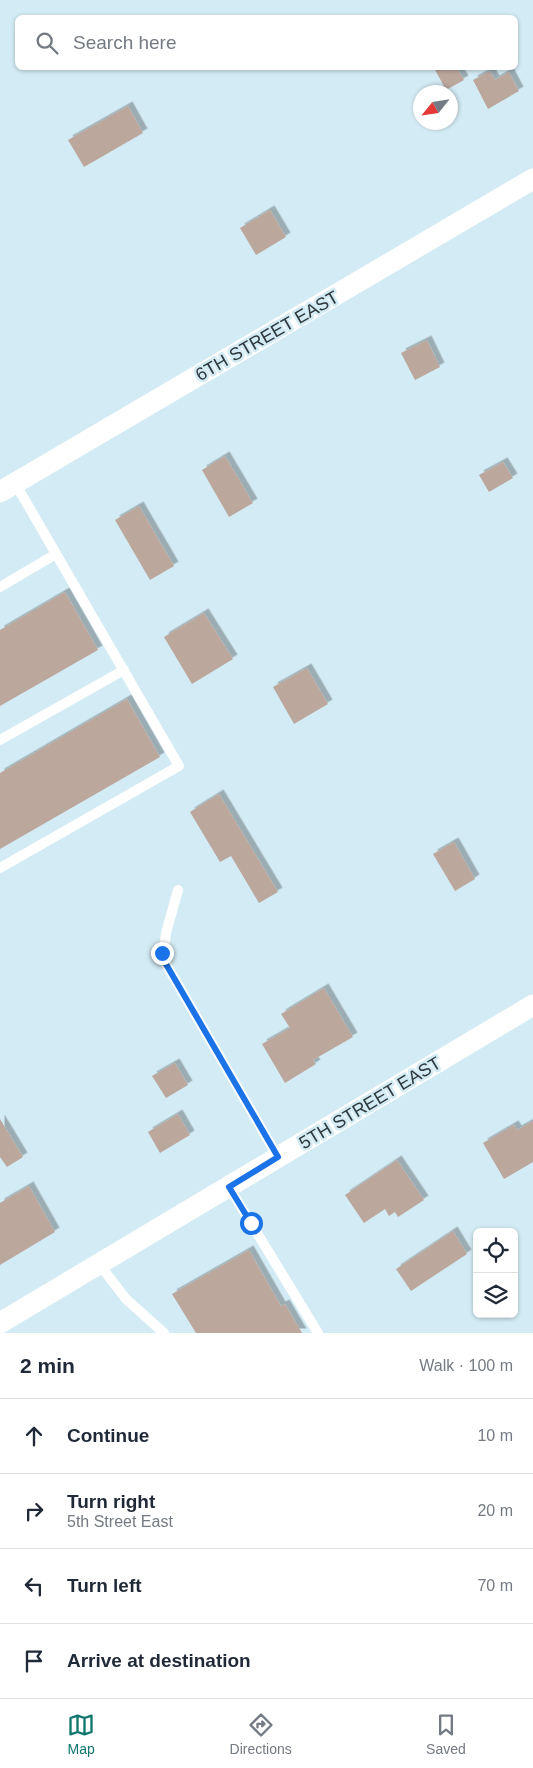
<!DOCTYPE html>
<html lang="en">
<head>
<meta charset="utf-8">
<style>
	body { margin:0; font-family:Arial,sans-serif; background:#f6f6f7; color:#1f2937 }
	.controls { position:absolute; right:15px; bottom:15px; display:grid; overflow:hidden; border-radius:8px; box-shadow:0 1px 4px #0004 }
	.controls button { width:45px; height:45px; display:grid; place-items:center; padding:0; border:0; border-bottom:1px solid #e0e1e3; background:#fff; color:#1f2937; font:25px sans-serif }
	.compass { position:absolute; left:413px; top:85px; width:45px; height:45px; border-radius:50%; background:#fff; box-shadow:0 1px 4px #0004; rotate:240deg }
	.stop { position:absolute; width:15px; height:15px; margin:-11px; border:4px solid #1a73e8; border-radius:50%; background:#fff }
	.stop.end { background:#1a73e8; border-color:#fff; box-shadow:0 1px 5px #0008 }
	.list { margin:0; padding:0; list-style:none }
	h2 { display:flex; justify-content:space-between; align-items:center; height:65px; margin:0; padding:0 20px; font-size:21px }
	h2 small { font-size:16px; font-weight:400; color:#747a83 }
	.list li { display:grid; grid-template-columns:32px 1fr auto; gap:15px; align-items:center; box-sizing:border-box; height:75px; padding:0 20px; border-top:1px solid #e0e1e3 }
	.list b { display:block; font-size:19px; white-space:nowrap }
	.list p { margin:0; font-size:16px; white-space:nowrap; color:#747a83 }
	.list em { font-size:16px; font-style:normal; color:#747a83 }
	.icon { flex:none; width:28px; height:28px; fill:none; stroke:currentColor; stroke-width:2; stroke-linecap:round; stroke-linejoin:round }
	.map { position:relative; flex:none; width:533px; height:1333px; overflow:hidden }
	.search { position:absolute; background:#fff; box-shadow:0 1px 4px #0004; left:15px; right:15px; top:15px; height:55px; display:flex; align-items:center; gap:12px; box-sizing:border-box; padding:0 18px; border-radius:8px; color:#747a83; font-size:19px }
	.sheet { height:365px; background:#fff }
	nav { display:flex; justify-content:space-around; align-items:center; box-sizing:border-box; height:70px; border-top:1px solid #e0e1e3; background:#fff; font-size:14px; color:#747a83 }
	nav a { display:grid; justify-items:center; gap:2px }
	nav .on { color:#0f766e }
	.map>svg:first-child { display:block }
</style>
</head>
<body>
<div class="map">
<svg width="533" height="1333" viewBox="0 0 533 1333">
	<defs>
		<filter id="shadow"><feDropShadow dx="4.5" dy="-4.5" stdDeviation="0" flood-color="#0004"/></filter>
	</defs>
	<rect width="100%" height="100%" fill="#d3ebf4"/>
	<!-- building -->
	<g fill="#bca79d" filter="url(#shadow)">
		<path d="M 434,68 L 457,68 L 464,80 L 446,90 Z"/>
		<path d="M 490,71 L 495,80 L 509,72 L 519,91 L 488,109 L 473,80 Z"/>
		<path d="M 128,106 L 143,133 L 84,167 L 68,140 Z"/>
		<path d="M 270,210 L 286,237 L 256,255 L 240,228 Z"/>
		<path d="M 427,340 L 440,367 L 415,380 L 401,353 Z"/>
		<path d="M 225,456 L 253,503 L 229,517 L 202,470 Z"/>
		<path d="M 503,462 L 513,478 L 489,492 L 479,475 Z"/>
		<path d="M 139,506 L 174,566 L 150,580 L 115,520 Z"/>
		<path d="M 65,592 L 98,650 L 0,706 L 0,630 Z"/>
		<path d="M 204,613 L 233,659 L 192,684 L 164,637 Z"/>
		<path d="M 307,668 L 328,704 L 294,724 L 273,687 Z"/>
		<path d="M 127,699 L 160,757 L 0,849 L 0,773 Z"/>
		<path d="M 219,794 L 278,892 L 259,903 L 231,856 L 220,862 L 190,812 Z"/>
		<path d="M 454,842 L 475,879 L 455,891 L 433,854 Z"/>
		<path d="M 324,988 L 353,1037 L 313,1060 L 316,1064 L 285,1083 L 262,1044 L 290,1028 L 281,1014 Z"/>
		<path d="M 175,1063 L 188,1085 L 166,1098 L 152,1076 Z"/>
		<path d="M 178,1114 L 190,1135 L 160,1153 L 148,1132 Z"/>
		<path d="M 0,1119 L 23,1157 L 7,1167 L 0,1157 Z"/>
		<path d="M 533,1121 L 533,1162 L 504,1179 L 483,1143 L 514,1125 L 517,1130 Z"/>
		<path d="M 397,1160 L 424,1200 L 398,1217 L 395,1212 L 389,1216 L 385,1209 L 364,1223 L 345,1195 Z"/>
		<path d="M 29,1186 L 55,1232 L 0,1265 L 0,1203 Z"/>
		<path d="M 453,1231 L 467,1254 L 411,1291 L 396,1269 Z"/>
		<path d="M 249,1250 L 281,1306 L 285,1304 L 302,1333 L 196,1333 L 172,1294 Z"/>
	</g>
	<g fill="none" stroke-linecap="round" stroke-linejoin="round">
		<!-- lane -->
		<g stroke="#fff" stroke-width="10">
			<path d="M 0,587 L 56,554"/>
			<path d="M 0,740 L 124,670"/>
			<path d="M 0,868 L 179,766 L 15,483"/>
			<path d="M 178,890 L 166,933 L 163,959 L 278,1157"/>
			<path d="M 229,1187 L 318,1333"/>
			<path d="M 99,1264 L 126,1299 L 164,1333"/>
		</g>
		<!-- street -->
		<g stroke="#fff" stroke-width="21">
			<path d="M 0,492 L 533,179"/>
			<path d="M 0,1323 L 533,1005"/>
		</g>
	</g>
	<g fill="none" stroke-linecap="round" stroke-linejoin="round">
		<!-- route -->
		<path stroke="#1a73e8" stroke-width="6" d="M 162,953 L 163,959 L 278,1157 L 229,1187 L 251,1223"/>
	</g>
	<g text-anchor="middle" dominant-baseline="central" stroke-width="5" stroke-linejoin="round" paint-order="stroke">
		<!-- street labels -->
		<g font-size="18" fill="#2f383c" stroke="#d3ebf4">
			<text transform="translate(267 336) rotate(-30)">6TH STREET EAST</text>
			<text transform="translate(370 1103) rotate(-31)">5TH STREET EAST</text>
		</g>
	</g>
</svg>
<div class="controls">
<button><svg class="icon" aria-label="locate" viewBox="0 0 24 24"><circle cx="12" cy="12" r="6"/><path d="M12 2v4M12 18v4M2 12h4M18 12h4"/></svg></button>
<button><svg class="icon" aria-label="layers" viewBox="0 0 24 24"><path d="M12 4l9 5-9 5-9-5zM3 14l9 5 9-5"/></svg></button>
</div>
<svg class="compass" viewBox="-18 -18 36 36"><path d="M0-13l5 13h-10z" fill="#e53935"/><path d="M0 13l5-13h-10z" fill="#747a83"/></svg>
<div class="stop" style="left:251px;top:1223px"></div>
<div class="stop end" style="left:162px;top:953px"></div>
<div class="search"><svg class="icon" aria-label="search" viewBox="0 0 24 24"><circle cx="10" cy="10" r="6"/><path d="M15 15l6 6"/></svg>Search here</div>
</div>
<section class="sheet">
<h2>2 min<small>Walk · 100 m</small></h2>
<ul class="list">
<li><svg class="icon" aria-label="ahead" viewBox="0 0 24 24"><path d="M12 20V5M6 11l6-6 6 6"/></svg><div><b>Continue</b></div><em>10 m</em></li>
<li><svg class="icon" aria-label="right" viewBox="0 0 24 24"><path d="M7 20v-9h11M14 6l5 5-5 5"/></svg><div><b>Turn right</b><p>5th Street East</p></div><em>20 m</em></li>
<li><svg class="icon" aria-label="left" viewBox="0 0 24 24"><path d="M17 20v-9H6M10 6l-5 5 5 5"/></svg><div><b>Turn left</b></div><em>70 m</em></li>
<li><svg class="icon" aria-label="arrive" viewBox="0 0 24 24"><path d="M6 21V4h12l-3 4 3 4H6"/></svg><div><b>Arrive at destination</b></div></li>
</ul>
</section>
<nav>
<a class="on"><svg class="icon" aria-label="map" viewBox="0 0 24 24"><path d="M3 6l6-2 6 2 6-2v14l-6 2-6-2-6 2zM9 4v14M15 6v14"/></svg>Map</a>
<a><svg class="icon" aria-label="directions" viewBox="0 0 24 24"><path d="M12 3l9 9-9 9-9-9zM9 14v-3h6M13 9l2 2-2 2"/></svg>Directions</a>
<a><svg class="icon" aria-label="saved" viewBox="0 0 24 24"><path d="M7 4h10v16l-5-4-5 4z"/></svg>Saved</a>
</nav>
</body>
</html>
